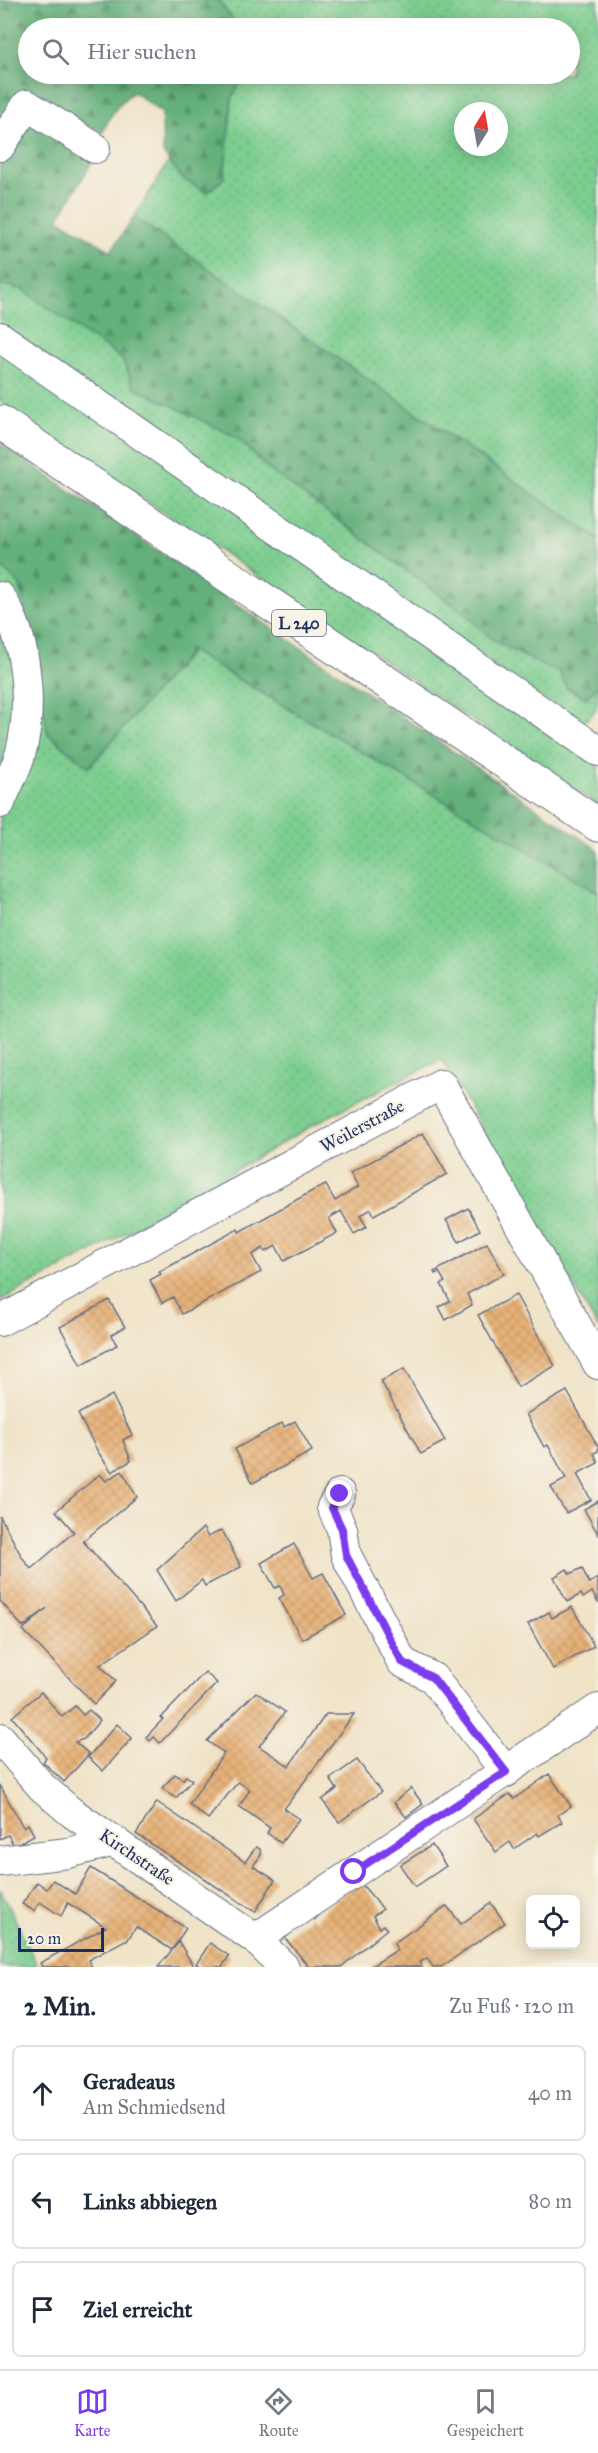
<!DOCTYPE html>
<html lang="de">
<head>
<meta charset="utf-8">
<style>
	body { margin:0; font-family:"IM FELL Great Primer",serif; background:#f6f6f7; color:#1f2937 }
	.controls { position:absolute; right:18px; bottom:18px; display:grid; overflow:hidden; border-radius:9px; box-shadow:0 3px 15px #0003 }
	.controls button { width:54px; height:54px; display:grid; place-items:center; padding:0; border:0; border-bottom:2px solid #e0e1e3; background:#fff; color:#1f2937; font:30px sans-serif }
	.compass { position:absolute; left:454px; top:102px; width:54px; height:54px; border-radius:50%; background:#fff; box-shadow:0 3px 15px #0003; rotate:11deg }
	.scale { position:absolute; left:18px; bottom:15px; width:86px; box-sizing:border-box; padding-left:6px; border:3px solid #1b2f5e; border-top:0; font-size:16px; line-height:21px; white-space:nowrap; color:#1b2f5e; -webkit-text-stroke:4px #f7f3e8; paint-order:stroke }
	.stop { position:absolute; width:18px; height:18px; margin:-14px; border:4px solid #7c3aed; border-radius:50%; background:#fff }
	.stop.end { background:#7c3aed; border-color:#fff; box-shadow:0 2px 6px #0008 }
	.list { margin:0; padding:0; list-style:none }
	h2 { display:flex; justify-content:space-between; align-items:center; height:78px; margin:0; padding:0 24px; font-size:26px }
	h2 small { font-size:20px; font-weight:400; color:#747a83 }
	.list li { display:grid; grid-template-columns:39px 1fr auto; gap:18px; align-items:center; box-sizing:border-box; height:96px; margin:0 12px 12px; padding:0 12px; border:2px solid #e0e1e3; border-radius:9px }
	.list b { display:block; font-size:22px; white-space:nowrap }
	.list p { margin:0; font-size:20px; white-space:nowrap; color:#747a83 }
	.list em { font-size:20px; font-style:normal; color:#747a83 }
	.icon { flex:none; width:33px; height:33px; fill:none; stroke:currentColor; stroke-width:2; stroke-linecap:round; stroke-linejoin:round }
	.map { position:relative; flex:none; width:598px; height:1967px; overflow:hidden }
	.search { position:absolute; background:#fff; box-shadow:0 3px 15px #0003; left:18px; right:18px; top:18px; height:66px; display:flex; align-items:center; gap:15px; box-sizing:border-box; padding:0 21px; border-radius:33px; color:#747a83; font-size:22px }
	.sheet { height:402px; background:#fff }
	nav { display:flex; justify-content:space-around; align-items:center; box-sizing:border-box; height:84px; border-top:2px solid #e0e1e3; background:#fff; font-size:16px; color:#747a83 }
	nav a { display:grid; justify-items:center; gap:3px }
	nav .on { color:#7c3aed }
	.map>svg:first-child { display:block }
</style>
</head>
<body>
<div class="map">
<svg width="598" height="1967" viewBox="0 0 598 1967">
	<defs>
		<pattern id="grass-dots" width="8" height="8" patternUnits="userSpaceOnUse" patternTransform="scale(1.5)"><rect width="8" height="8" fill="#7bcd8f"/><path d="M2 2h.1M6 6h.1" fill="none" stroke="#6ab07e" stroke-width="1.8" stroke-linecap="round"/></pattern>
		<pattern id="forest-firs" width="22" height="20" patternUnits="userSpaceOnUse" patternTransform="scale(1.5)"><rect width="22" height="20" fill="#64b07a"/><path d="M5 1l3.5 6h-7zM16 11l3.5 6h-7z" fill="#529067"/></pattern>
		<pattern id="building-cross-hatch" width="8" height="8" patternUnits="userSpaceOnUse" patternTransform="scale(1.5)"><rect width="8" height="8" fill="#e7b278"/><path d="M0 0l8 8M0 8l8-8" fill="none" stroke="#c6996a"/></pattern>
	</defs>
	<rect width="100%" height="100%" fill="#f7f3e8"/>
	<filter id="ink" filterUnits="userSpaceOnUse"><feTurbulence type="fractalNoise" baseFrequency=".0167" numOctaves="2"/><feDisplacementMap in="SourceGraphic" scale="12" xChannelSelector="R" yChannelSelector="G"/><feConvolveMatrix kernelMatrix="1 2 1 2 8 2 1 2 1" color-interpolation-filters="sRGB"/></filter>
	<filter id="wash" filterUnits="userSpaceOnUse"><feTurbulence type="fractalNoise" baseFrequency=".008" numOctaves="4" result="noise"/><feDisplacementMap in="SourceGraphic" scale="24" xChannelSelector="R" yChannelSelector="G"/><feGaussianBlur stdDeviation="1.35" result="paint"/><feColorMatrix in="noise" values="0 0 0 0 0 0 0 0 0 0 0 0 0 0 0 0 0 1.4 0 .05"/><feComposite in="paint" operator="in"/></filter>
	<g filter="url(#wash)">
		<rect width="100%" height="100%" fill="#f0e3c7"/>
		<!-- grass -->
		<g fill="url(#grass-dots)" stroke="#4b7e76" stroke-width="1.5" fill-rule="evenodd">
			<path d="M 218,0 L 598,0 L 598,539 L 134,217 L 169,161 L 182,178 L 224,178 L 232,98 L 244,74 L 570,74 L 570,28 L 239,28 ZM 463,111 L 499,111 L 499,147 L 463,147 Z"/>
			<path d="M 0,284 L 21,289 L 122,359 L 134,387 L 238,438 L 267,468 L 463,612 L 493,640 L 549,669 L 559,671 L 567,688 L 586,698 L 598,685 C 598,707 598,714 579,724 L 0,329 Z"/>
			<path d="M 0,345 L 598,761 L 598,805 L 0,402 Z"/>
			<path d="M 0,565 L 20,585 L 48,734 L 89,767 L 191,651 L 598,892 L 598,1328 L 442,1059 L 320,1121 L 126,1233 L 0,1301 Z"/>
			<path d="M 0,1890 L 1,1890 L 38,1967 L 0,1967 Z"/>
		</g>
		<!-- forest -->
		<g fill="url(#forest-firs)" stroke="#40706c" stroke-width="1.5">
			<path d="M 0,0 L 218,0 L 239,28 L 28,28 L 28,74 L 244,74 L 232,98 L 224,178 L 207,193 L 182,178 L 163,153 L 162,113 L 134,92 C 118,101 109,117 102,134 L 25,90 L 0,133 Z"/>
			<path d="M 28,112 L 97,154 L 58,219 L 111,251 L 134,217 L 598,539 L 598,685 L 586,698 L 567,688 L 559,671 L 549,669 L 493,640 L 463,612 L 267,468 L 238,438 L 134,387 L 122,359 L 21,289 L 0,284 L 0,157 Z"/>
			<path d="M 0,443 L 598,850 L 598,892 L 191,651 L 89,767 L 48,734 L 20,585 L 0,565 Z"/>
		</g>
		<g id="blocks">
			<!-- building -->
			<g fill="url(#building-cross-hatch)">
				<path d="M 423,1133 L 447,1174 L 374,1215 L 371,1209 L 360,1216 L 367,1227 L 354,1234 L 341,1211 L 329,1218 L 337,1233 L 284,1261 L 276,1246 L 265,1252 L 263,1248 L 252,1255 L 261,1272 L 182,1314 L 173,1297 L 162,1303 L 150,1280 L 161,1274 L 159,1272 L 238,1229 L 239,1232 L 314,1190 L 326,1185 L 335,1201 L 358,1187 L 350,1173 Z"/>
				<path d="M 468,1208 L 480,1230 L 459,1242 L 446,1220 Z"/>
				<path d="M 487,1243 L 504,1274 L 467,1294 L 472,1305 L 446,1320 L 439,1307 L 450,1301 L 441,1284 L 445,1282 L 439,1272 L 435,1274 L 434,1272 Z"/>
				<path d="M 516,1295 L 555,1366 L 518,1387 L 478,1315 Z"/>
				<path d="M 109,1300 L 125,1327 L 111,1335 L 117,1345 L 81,1365 L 60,1327 Z"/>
				<path d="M 404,1369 L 445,1441 L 421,1454 L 381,1381 Z"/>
				<path d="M 567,1391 L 598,1447 L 598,1451 L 594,1453 L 598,1463 L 577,1474 L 591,1500 L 566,1513 L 551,1487 L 566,1479 L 548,1445 L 544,1447 L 526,1414 Z"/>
				<path d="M 112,1395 L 132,1435 L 123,1440 L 131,1461 L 112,1472 L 98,1452 L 78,1414 Z"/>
				<path d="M 295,1421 L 312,1451 L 253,1483 L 235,1449 L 282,1423 L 284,1427 Z"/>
				<path d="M 122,1471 L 137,1497 L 83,1541 L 157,1626 L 100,1665 L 116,1681 L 94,1704 L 23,1630 L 47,1608 L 23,1627 L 0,1601 L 0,1516 L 22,1557 L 31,1569 L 74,1532 L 56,1511 L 100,1474 L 106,1481 Z"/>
				<path d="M 598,1501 L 598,1534 L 584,1509 Z"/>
				<path d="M 203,1528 L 208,1537 L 222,1530 L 241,1567 L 205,1586 L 202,1580 L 176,1601 L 157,1570 Z"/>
				<path d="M 294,1544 L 313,1578 L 323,1573 L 346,1615 L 302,1639 L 279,1598 L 284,1595 L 280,1586 L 275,1588 L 261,1563 Z"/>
				<path d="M 582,1568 L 589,1583 L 598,1578 L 598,1603 L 592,1592 L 583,1598 L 581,1594 L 567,1602 L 554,1577 L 567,1569 L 570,1574 Z"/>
				<path d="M 572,1607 L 594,1646 L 553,1669 L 528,1624 L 549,1612 L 552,1618 Z"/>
				<path d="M 205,1672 L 217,1683 L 160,1743 L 154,1737 L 150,1741 L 146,1737 L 163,1719 L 161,1718 Z"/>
				<path d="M 41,1692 L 62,1717 L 75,1706 L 83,1715 L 89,1710 L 100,1720 L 84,1739 L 75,1742 L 89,1754 L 64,1782 L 43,1762 L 46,1757 L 12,1717 Z"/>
				<path d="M 256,1692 L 285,1712 L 259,1746 L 289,1766 L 326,1714 L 354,1714 L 284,1809 L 299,1819 L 281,1843 L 267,1833 L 270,1828 L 239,1806 L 250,1790 L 238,1782 L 208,1819 L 189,1804 L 224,1753 L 207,1741 Z"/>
				<path d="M 117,1724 L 132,1738 L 103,1771 L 88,1757 Z"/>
				<path d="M 357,1760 L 381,1792 L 339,1822 L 322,1800 L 337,1789 L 330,1779 Z"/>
				<path d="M 175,1774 L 183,1780 L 186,1776 L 192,1780 L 176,1798 L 162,1788 Z"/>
				<path d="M 549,1774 L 571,1806 L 558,1815 L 562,1822 L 539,1836 L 537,1833 L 514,1849 L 510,1842 L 496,1852 L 473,1819 L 510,1794 L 514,1799 Z"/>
				<path d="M 0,1785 L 23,1827 L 28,1824 L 34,1835 L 14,1846 L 8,1835 L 0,1839 Z"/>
				<path d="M 411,1788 L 423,1804 L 406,1817 L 394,1802 Z"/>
				<path d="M 157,1802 L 245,1862 L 256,1847 L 260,1849 L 261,1855 L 253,1866 L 275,1880 L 255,1912 L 136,1834 Z"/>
				<path d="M 432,1845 L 446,1866 L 415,1887 L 400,1865 Z"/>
				<path d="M 91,1868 L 186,1928 L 172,1950 L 179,1942 L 194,1967 L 158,1967 L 172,1950 L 136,1927 L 127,1941 L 125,1940 L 88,1960 L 92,1967 L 42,1967 L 40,1963 L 106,1927 L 68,1903 L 61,1916 L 40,1902 L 34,1911 L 22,1904 L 37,1882 L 47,1889 L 53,1880 L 75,1894 Z"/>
				<path d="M 358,1880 L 383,1909 L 373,1916 L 380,1928 L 384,1925 L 387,1929 L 341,1967 L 309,1967 L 285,1938 L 311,1916 L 314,1920 Z"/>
				<path d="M 491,1903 L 505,1923 L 441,1967 L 433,1967 L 427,1958 L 419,1963 L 422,1967 L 370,1967 L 397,1950 L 394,1943 L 447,1906 L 461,1924 Z"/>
				<path d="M 210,1943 L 229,1956 L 222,1967 L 201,1967 L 196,1964 Z"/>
			</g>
		</g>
	</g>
	<g filter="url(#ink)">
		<use href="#blocks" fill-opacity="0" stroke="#666e83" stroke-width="1.5"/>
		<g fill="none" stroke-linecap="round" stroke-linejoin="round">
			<!-- minor casing -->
			<g stroke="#666e83" stroke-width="32">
				<g id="minor">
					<path d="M 0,146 L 27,105 L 95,148"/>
					<path d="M 0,337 L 598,751"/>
					<path d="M 0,597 C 28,638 33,709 20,755 C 15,771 6,787 0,803"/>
					<path d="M 0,1321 L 441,1084 L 598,1364"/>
					<path d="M 340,1494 L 332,1507 L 342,1529 L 346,1555 L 402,1662 L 433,1678 L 506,1772"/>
					<path d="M 0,1738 L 42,1787 L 71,1812 L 255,1939 L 284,1967"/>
					<path d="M 0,1861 L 68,1853 L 115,1841"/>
					<path d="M 255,1939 L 598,1709"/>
				</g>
			</g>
			<!-- major casing -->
			<g stroke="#666e83" stroke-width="35">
				<path id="major" d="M 0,422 L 598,825"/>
			</g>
			<!-- minor -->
			<use href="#minor" stroke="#fff" stroke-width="30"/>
			<!-- major -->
			<use href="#major" stroke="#fff" stroke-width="33"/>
		</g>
	</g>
	<g fill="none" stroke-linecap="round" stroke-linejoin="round" filter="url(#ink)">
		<!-- route -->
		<path stroke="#7c3aed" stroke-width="8" d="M 340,1494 L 332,1508 L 342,1529 L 346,1555 L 402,1662 L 433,1678 L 506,1772 L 354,1872"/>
	</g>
	<g text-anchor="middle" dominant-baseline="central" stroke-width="4.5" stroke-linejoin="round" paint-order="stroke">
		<!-- shield labels -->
		<rect fill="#f7f3e8" stroke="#5d6a87" stroke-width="1.5" x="272" y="610" width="54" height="26" rx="4.5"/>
		<g font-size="16" font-weight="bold" fill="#1b2f5e">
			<text x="299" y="623">L 240</text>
		</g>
		<!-- street labels -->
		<g font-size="18" fill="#1b2f5e" stroke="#f7f3e8">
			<text transform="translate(362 1126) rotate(-28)">Weilerstraße</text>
			<text transform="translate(137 1857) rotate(34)">Kirchstraße</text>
		</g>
	</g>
</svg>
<div class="controls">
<button><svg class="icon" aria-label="locate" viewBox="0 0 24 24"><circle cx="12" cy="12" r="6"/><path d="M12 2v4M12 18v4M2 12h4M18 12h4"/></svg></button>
</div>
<svg class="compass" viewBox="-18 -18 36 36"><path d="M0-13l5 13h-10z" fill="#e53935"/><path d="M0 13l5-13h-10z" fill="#747a83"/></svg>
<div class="scale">20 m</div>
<div class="stop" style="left:354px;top:1872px"></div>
<div class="stop end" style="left:340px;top:1494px"></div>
<div class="search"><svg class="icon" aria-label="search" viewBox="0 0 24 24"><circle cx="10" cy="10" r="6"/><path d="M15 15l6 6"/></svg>Hier suchen</div>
</div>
<section class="sheet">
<h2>2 Min.<small>Zu Fuß · 120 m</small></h2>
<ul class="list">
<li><svg class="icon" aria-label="ahead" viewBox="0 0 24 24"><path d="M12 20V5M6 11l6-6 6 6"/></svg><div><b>Geradeaus</b><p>Am Schmiedsend</p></div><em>40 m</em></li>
<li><svg class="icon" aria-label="left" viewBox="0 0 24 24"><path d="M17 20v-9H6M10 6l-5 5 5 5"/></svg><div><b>Links abbiegen</b></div><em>80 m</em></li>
<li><svg class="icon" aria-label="arrive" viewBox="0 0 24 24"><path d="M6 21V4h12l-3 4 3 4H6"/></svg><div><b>Ziel erreicht</b></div></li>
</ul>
</section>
<nav>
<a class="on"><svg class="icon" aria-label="map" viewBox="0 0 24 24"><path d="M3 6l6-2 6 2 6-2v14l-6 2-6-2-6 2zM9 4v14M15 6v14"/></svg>Karte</a>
<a><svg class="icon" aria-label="directions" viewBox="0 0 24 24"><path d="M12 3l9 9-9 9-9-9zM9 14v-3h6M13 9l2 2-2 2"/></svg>Route</a>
<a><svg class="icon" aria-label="saved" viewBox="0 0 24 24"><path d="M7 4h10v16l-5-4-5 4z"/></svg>Gespeichert</a>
</nav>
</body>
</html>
